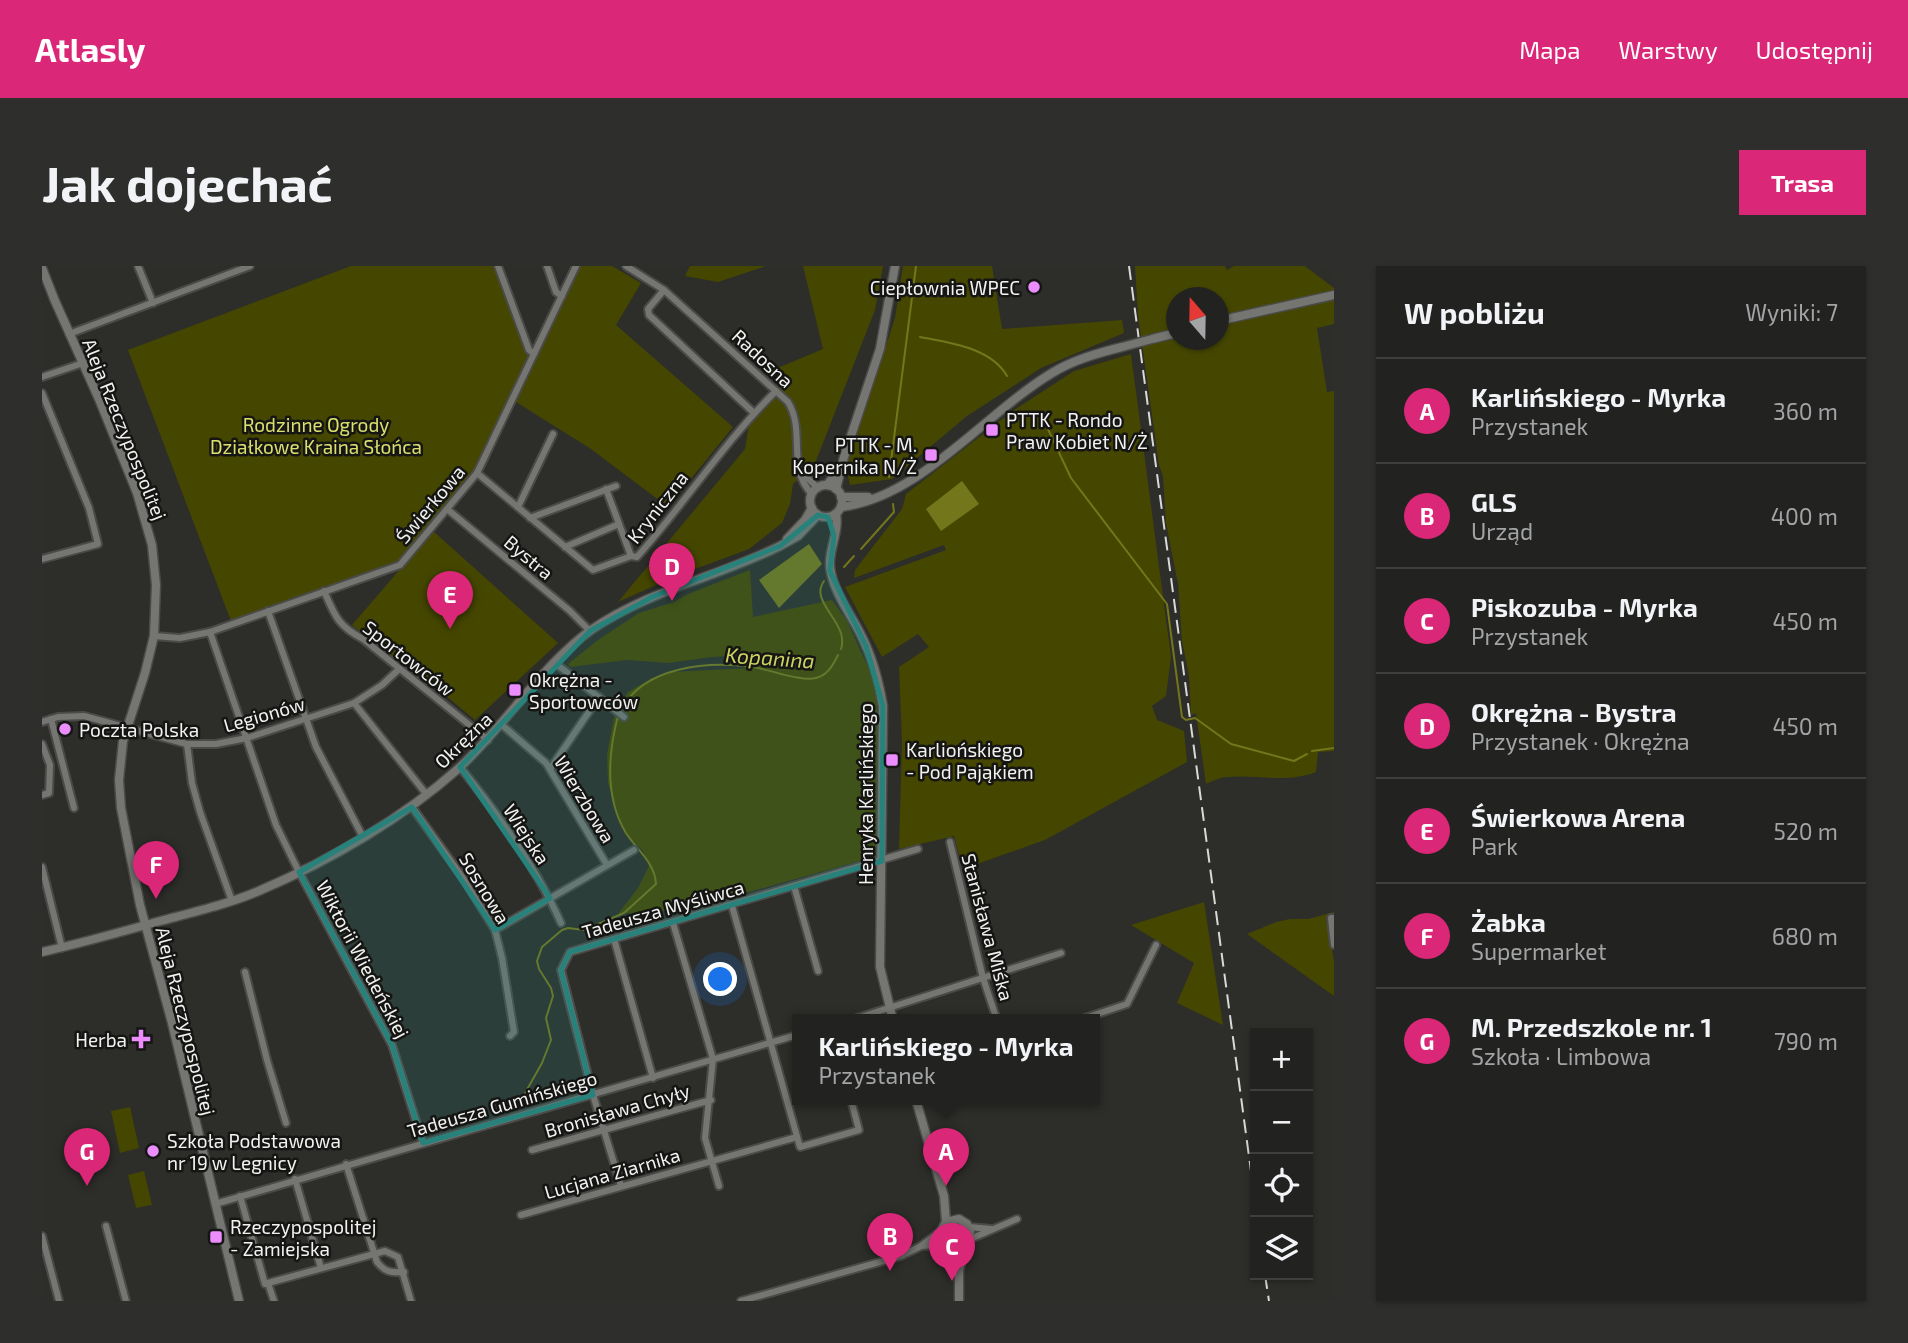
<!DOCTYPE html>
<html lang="pl">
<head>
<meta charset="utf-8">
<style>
	body { margin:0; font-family:"Exo 2",sans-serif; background:#2e2f2d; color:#f1f3f6 }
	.controls { position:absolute; right:21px; bottom:21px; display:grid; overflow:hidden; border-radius:0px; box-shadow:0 2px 5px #0004 }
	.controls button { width:63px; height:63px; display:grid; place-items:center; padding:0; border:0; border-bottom:2px solid #3f3f3e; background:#222220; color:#f1f3f6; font:35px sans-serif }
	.compass { position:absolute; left:1124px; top:21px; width:63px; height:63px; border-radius:50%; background:#222220; box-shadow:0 2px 5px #0004; rotate:340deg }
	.you { position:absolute; left:679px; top:714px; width:24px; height:24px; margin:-18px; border:5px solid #fff; border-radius:50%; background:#1a73e8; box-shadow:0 0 0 10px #1a73e833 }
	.badge { display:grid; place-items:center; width:46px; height:46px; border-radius:50%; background:#db2777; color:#fff; font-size:23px; font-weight:700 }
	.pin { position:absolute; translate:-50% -58px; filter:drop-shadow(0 2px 4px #0008) }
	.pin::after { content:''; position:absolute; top:37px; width:24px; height:21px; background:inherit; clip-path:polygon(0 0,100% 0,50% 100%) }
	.popup { position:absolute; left:750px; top:748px; width:308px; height:91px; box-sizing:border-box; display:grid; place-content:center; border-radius:0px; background:#222220; filter:drop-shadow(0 2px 5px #0005); font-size:23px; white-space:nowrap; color:#a2a4a5 }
	.popup b { font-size:26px; color:#f1f3f6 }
	.popup::after { content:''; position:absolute; left:50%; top:100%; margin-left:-14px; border:14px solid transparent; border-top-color:#222220 }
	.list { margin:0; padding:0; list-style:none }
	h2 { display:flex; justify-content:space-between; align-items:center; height:91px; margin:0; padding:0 28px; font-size:30px }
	h2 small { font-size:23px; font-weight:400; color:#a2a4a5 }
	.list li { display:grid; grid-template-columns:46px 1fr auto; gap:21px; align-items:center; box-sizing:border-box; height:105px; padding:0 28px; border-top:2px solid #3f3f3e }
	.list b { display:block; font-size:26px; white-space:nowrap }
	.list p { margin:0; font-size:23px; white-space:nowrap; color:#a2a4a5 }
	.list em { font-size:23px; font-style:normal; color:#a2a4a5 }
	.icon { flex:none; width:38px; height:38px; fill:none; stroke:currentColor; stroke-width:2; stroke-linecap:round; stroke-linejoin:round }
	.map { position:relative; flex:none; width:1292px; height:1035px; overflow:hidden; border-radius:0px }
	header { display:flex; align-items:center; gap:42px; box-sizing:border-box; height:98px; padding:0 35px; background:#db2777; color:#fff }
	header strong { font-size:33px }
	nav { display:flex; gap:38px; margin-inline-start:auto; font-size:24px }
	.intro { display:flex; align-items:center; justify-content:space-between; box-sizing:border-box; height:168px; padding:0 42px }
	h1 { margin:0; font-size:49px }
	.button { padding:18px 32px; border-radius:0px; background:#db2777; color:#fff; font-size:24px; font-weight:700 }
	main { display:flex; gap:42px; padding:0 42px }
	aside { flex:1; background:#222220; border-radius:0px; box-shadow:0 2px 5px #0004 }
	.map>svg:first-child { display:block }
</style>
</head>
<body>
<header>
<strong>Atlasly</strong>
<nav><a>Mapa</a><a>Warstwy</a><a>Udostępnij</a></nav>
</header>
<div class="intro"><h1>Jak dojechać</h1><a class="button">Trasa</a></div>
<main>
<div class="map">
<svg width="1292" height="1035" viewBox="0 0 1292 1035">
	<rect width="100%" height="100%" fill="#2d2d2a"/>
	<!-- green -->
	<g fill="#454700" fill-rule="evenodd">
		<path d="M 309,0 L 454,0 L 488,92 L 431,207 L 356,297 L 189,355 L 86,84 Z"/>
		<path d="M 537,0 L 570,0 L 599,17 L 574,59 L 691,161 L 626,241 L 549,183 L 474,136 Z"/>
		<path d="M 648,0 L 724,0 L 676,16 L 643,10 Z"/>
		<path d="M 761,0 L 841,0 L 833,44 L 772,200 L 751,218 L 748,238 L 740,257 L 707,283 L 632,311 L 576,336 L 703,183 L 707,158 L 741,118 L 726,106 L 781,83 Z"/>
		<path d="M 861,0 L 950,0 L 960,63 L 1080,54 L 1082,67 L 999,102 L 925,150 L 850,213 L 808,219 L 804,202 L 853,52 Z"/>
		<path d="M 1093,0 L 1183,0 L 1185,4 L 1192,0 L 1263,0 L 1292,22 L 1292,58 L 1275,62 L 1285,126 L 1292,125 L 1292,485 L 1276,486 L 1274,506 C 1242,518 1217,508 1185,511 C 1178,511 1171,515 1164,518 L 1154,447 L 1149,449 L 1147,410 L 1140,375 L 1136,318 L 1124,257 L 1121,210 L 1117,199 L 1096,49 ZM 1134,32 L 1176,32 L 1176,74 L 1134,74 Z"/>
		<path d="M 1089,88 L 1129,391 L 1124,430 L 1110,440 L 1115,454 L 1142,465 L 1145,496 L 1003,574 L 921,603 L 912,570 L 857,583 L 860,476 L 857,401 L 887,381 L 876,368 L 840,391 L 803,321 L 904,284 L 902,279 L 812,312 L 813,304 L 860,243 L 864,228 L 972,144 L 1032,105 Z"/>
		<path d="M 391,265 L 516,377 L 433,454 L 356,390 L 353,393 L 310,359 Z"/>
		<path d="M 708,304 L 711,351 L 790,334 L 805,355 L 836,423 L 835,590 L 647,643 L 576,648 L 596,622 L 607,600 L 601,585 L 582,566 L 566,517 L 565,488 L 573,447 L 586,426 L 610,412 L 629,406 L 708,402 L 710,389 L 670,391 L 626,397 L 585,394 L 528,401 L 526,398 L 556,374 L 597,347 L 632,336 L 646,328 Z"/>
		<path d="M 1162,636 L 1181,759 L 1135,737 L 1152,697 L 1089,659 Z"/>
		<path d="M 1292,646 L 1292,650 L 1284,653 L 1292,695 L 1292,730 L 1205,668 L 1234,656 L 1248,653 L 1266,653 Z"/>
		<path d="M 88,841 L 97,882 L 78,887 L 69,845 Z"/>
		<path d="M 102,905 L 110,939 L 94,942 L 86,909 Z"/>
	</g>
	<!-- water -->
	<g fill="#73761b">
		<path d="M 920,215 L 937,238 L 899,265 L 884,243 Z"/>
		<path d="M 767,278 L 780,298 L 737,342 L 717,314 Z"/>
	</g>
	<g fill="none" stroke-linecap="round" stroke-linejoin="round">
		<!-- stream -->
		<g stroke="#73761b" stroke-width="2">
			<path d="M 878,71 C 909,77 949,82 965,110"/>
			<path d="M 1004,159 L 1029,212 L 1125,338 L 1140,451 L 1144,454 L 1153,452 L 1189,478 L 1252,495 L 1265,488"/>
			<path d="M 847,211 L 874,0"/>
			<path d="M 819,283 L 852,246 L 851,238"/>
			<path d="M 802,301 L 812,290"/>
			<path d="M 782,315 C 766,336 808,357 799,383"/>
			<path d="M 579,444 C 602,400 666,395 710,401 C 727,403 758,416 774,412 C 786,409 791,399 796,389"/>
			<path d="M 1270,485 L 1292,482"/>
			<path d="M 478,836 L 500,797 L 509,774 L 504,752 L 511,730 L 509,722 L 497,703 L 495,695 L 500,681 L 520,664 L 526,662 L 542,664 L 582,647 L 614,618 C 613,597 595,584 584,567 C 563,532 566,488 576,450"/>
		</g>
		<!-- minor casing -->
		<g stroke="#4a4b48" stroke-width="10">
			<g id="minor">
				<path d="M 96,0 L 111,37"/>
				<path d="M 456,0 L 487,84 L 492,88"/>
				<path d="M 505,0 L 514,26 L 520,30"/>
				<path d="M 584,0 L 622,24 L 746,136 C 764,165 744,202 770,228"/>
				<path d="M 622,24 L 606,43 L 607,49 L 712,147"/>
				<path d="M 27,68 L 208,0"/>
				<path d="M 0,111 L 41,97"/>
				<path d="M 0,127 L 47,242 L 56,278 L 0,293"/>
				<path d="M 757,204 L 776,222"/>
				<path d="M 435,207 L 551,304 L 589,290 L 595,291 C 643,237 682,176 734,125"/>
				<path d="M 564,223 L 589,290"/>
				<path d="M 476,241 L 511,168"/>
				<path d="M 405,243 L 528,345 L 548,365"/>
				<path d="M 488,252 L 574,220"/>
				<path d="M 523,281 L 577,258"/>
				<path d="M 282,325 C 293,350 296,360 321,373 L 446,474"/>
				<path d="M 226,345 L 274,481 L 321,571"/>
				<path d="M 168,366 L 234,559 L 257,606 L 350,779 L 381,877"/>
				<path d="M 112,370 L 138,372 L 168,366 L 358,299 L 435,207 L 534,0"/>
				<path d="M 513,397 L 582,451"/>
				<path d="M 312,437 L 385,529"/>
				<path d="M 9,453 L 32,542"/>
				<path d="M 0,456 L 16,451 L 42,450 L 145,478 L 174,478 L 205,472 L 312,437 L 340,419 L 356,404"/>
				<path d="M 460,459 L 504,497 L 565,599"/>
				<path d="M 0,478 L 8,499 L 7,527 L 0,529"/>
				<path d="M 145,478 L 150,517 L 158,546 L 190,635"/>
				<path d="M 418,501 C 457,549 494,601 519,657"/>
				<path d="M 508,503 L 557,431"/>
				<path d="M 370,541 L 421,612 L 453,664 L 460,692 L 472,766 L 468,770"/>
				<path d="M 908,576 L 941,712 L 955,754"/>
				<path d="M 0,601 L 20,682"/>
				<path d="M 752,620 L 776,705"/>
				<path d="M 690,640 L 758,881 L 817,864 L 809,834"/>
				<path d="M 1292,652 L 1289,652 L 1292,679"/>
				<path d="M 631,657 L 671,793 L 663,872 L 677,920"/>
				<path d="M 453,664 L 592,584"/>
				<path d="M 572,673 L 611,812"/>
				<path d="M 203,706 L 225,794 L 244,857"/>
				<path d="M 809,754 L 1019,687"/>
				<path d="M 1037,754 L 1085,738 L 1114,679"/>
				<path d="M 490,884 L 669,834"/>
				<path d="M 304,898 L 335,996 C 343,1006 349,1007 362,1006"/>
				<path d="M 253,913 L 279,1002"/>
				<path d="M 579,920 L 551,829 L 519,704 L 528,686 L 876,583"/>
				<path d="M 198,930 L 223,1018 L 226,1017 L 232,1035"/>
				<path d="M 173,938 L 755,769"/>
				<path d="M 479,949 L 755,871"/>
				<path d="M 64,960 L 84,1035"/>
				<path d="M 927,961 L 949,963"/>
				<path d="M 0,970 L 17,1035"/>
				<path d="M 926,974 L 975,953"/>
				<path d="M 879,980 L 904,978"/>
				<path d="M 226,1017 L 343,985 L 356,991 L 369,1035"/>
				<path d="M 699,1035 L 859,990 L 879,980 L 899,965"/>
			</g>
		</g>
		<!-- tertiary casing -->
		<g stroke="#4a4b48" stroke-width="11">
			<g id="tertiary">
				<path d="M 0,2 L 13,35 L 57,133 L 95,227 L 110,279 L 114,319 L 112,370 L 103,407 L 81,475 L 77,514 L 79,542 L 98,639 L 130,757 L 197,1035"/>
				<path d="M 1176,55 L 1292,29"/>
				<path d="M 1110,73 L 1134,67"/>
				<path d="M 785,219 L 799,201"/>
				<circle cx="784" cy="235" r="16"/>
				<path d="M 794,223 L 802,191 L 838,83 L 853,0"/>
				<path d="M 799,231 L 826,231"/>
				<path d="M 799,241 C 879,231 942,148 1010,107 C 1031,94 1056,87 1080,81"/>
				<path d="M 794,248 C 798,267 784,287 789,307 C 794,330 810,350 820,371 C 831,393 837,416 841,440 L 838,701 L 851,754"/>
				<path d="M 745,273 L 763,254 L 770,242"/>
				<path d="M 0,686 C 40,677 79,666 118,655 C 152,646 187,638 219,624 C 289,594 361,552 417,502 C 463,460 501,398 549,364 C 607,324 676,311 738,280 L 756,270 L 776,249"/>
				<path d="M 874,834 L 902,930 L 904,956"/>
				<path d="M 909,981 L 917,1004"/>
				<path d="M 917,1035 L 917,1004 L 928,966 L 925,958 L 917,953 L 904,956 L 899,965 L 904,978 L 916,981 L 924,977"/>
			</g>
		</g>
		<!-- minor -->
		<use href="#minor" stroke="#757672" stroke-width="6"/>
		<!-- tertiary -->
		<use href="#tertiary" stroke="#757672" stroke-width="8"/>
		<!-- rail -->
		<g stroke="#d9dad8" stroke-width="2" stroke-dasharray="14 7" stroke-linecap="butt">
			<path d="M 1087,0 L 1213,935"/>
			<path d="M 1223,1009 L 1227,1035"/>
		</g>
		<!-- tertiary-bridge casing -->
		<g stroke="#4a4b48" stroke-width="11" stroke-linecap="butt">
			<path id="tertiary-bridge" d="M 1080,81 L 1110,73"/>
		</g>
		<!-- tertiary-bridge -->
		<use href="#tertiary-bridge" stroke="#757672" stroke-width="8"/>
	</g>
	<!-- marked area -->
	<path fill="#26827b" fill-opacity="0.2" stroke="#26827b" stroke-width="5" stroke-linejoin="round" d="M 776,249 L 786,251 L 792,270 L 788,305 L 824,380 L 841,440 L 840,595 L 528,686 L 519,704 L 551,829 L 381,877 L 350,779 L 257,606 L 370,541 L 453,664 L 508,632 L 418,501 L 548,365 L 610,331 L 738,280 Z"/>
	<!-- markers -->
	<g fill="#eb8dfc" stroke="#151514" stroke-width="2.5">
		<circle cx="992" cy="21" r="7"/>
		<rect x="943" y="157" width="14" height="14" rx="3.5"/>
		<rect x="882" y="182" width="14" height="14" rx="3.5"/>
		<rect x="466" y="417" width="14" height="14" rx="3.5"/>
		<circle cx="23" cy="463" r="7"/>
		<rect x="843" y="487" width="14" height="14" rx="3.5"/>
		<path d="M95.5 762.5h7v7h7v7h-7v7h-7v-7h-7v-7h7z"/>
		<circle cx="111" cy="885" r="7"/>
		<rect x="167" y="964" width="14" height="14" rx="3.5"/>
	</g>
	<g text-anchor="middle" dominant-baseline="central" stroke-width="5" stroke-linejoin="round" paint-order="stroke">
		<!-- poi labels -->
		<g font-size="19" fill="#f2f3f1" stroke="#151514" text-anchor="start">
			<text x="978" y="21" text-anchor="end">Ciepłownia WPEC</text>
			<text x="964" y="153">PTTK - Rondo<tspan x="964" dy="22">Praw Kobiet N/Ż</tspan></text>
			<text x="875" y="178" text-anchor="end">PTTK - M.<tspan x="875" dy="22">Kopernika N/Ż</tspan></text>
			<text x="487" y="413">Okrężna -<tspan x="487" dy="22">Sportowców</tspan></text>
			<text x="37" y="463">Poczta Polska</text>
			<text x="864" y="483">Karliońskiego<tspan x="864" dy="22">- Pod Pająkiem</tspan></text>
			<text x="85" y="773" text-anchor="end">Herba</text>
			<text x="125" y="874">Szkoła Podstawowa<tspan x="125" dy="22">nr 19 w Legnicy</tspan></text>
			<text x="188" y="960">Rzeczypospolitej<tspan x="188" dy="22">- Zamiejska</tspan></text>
		</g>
		<!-- street labels -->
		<g font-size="19" fill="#f2f3f1" stroke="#151514">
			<text transform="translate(721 92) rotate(43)">Radosna</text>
			<text transform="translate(83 163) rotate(68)">Aleja Rzeczypospolitej</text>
			<text transform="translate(388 238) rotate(-50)">Świerkowa</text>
			<text transform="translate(615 241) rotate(-52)">Kryniczna</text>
			<text transform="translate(487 291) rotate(40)">Bystra</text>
			<text transform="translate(367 392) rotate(38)">Sportowców</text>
			<text transform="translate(222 448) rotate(-16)">Legionów</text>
			<text transform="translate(421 474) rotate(-44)">Okrężna</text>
			<text transform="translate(823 528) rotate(-90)">Henryka Karlińskiego</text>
			<text transform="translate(543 533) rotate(59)">Wierzbowa</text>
			<text transform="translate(485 568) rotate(57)">Wiejska</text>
			<text transform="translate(443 622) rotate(59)">Sosnowa</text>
			<text transform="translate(621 643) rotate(-16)">Tadeusza Myśliwca</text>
			<text transform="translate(946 661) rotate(75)">Stanisława Miśka</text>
			<text transform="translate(321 693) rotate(62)">Wiktorii Wiedeńskiej</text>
			<text transform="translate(144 755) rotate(76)">Aleja Rzeczypospolitej</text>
			<text transform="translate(460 838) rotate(-16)">Tadeusza Gumińskiego</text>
			<text transform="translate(575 844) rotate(-16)">Bronisława Chyły</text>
			<text transform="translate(570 907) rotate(-16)">Lucjana Ziarnika</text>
		</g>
		<!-- park labels -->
		<g font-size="19" fill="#dbe06d" stroke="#151514">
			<text x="274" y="158">Rodzinne Ogrody<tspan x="274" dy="22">Działkowe Kraina Słońca</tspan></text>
		</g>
		<!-- water labels -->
		<g font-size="21" font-style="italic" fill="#cfd461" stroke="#151514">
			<text transform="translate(728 391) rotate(4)">Kopanina</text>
		</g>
	</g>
</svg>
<div class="controls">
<button>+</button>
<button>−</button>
<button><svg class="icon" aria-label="locate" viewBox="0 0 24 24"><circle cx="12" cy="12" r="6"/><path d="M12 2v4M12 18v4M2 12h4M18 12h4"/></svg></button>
<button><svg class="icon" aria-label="layers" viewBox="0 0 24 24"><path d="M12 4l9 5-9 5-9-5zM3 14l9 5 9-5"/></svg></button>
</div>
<svg class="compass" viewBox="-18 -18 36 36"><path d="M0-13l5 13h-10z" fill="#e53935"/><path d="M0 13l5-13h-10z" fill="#a2a4a5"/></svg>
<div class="you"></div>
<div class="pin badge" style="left:904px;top:920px">A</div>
<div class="popup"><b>Karlińskiego - Myrka</b>Przystanek</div>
<div class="pin badge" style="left:848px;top:1005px">B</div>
<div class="pin badge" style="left:910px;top:1015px">C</div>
<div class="pin badge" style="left:630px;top:335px">D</div>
<div class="pin badge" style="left:408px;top:363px">E</div>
<div class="pin badge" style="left:114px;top:633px">F</div>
<div class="pin badge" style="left:45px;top:920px">G</div>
</div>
<aside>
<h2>W pobliżu<small>Wyniki: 7</small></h2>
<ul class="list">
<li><span class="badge">A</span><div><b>Karlińskiego - Myrka</b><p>Przystanek</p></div><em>360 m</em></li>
<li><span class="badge">B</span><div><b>GLS</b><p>Urząd</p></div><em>400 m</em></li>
<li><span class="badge">C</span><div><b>Piskozuba - Myrka</b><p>Przystanek</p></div><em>450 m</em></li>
<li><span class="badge">D</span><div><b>Okrężna - Bystra</b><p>Przystanek · Okrężna</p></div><em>450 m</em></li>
<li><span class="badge">E</span><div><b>Świerkowa Arena</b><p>Park</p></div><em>520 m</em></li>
<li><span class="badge">F</span><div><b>Żabka</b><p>Supermarket</p></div><em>680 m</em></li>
<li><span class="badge">G</span><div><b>M. Przedszkole nr. 1</b><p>Szkoła · Limbowa</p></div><em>790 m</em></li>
</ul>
</aside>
</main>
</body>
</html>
